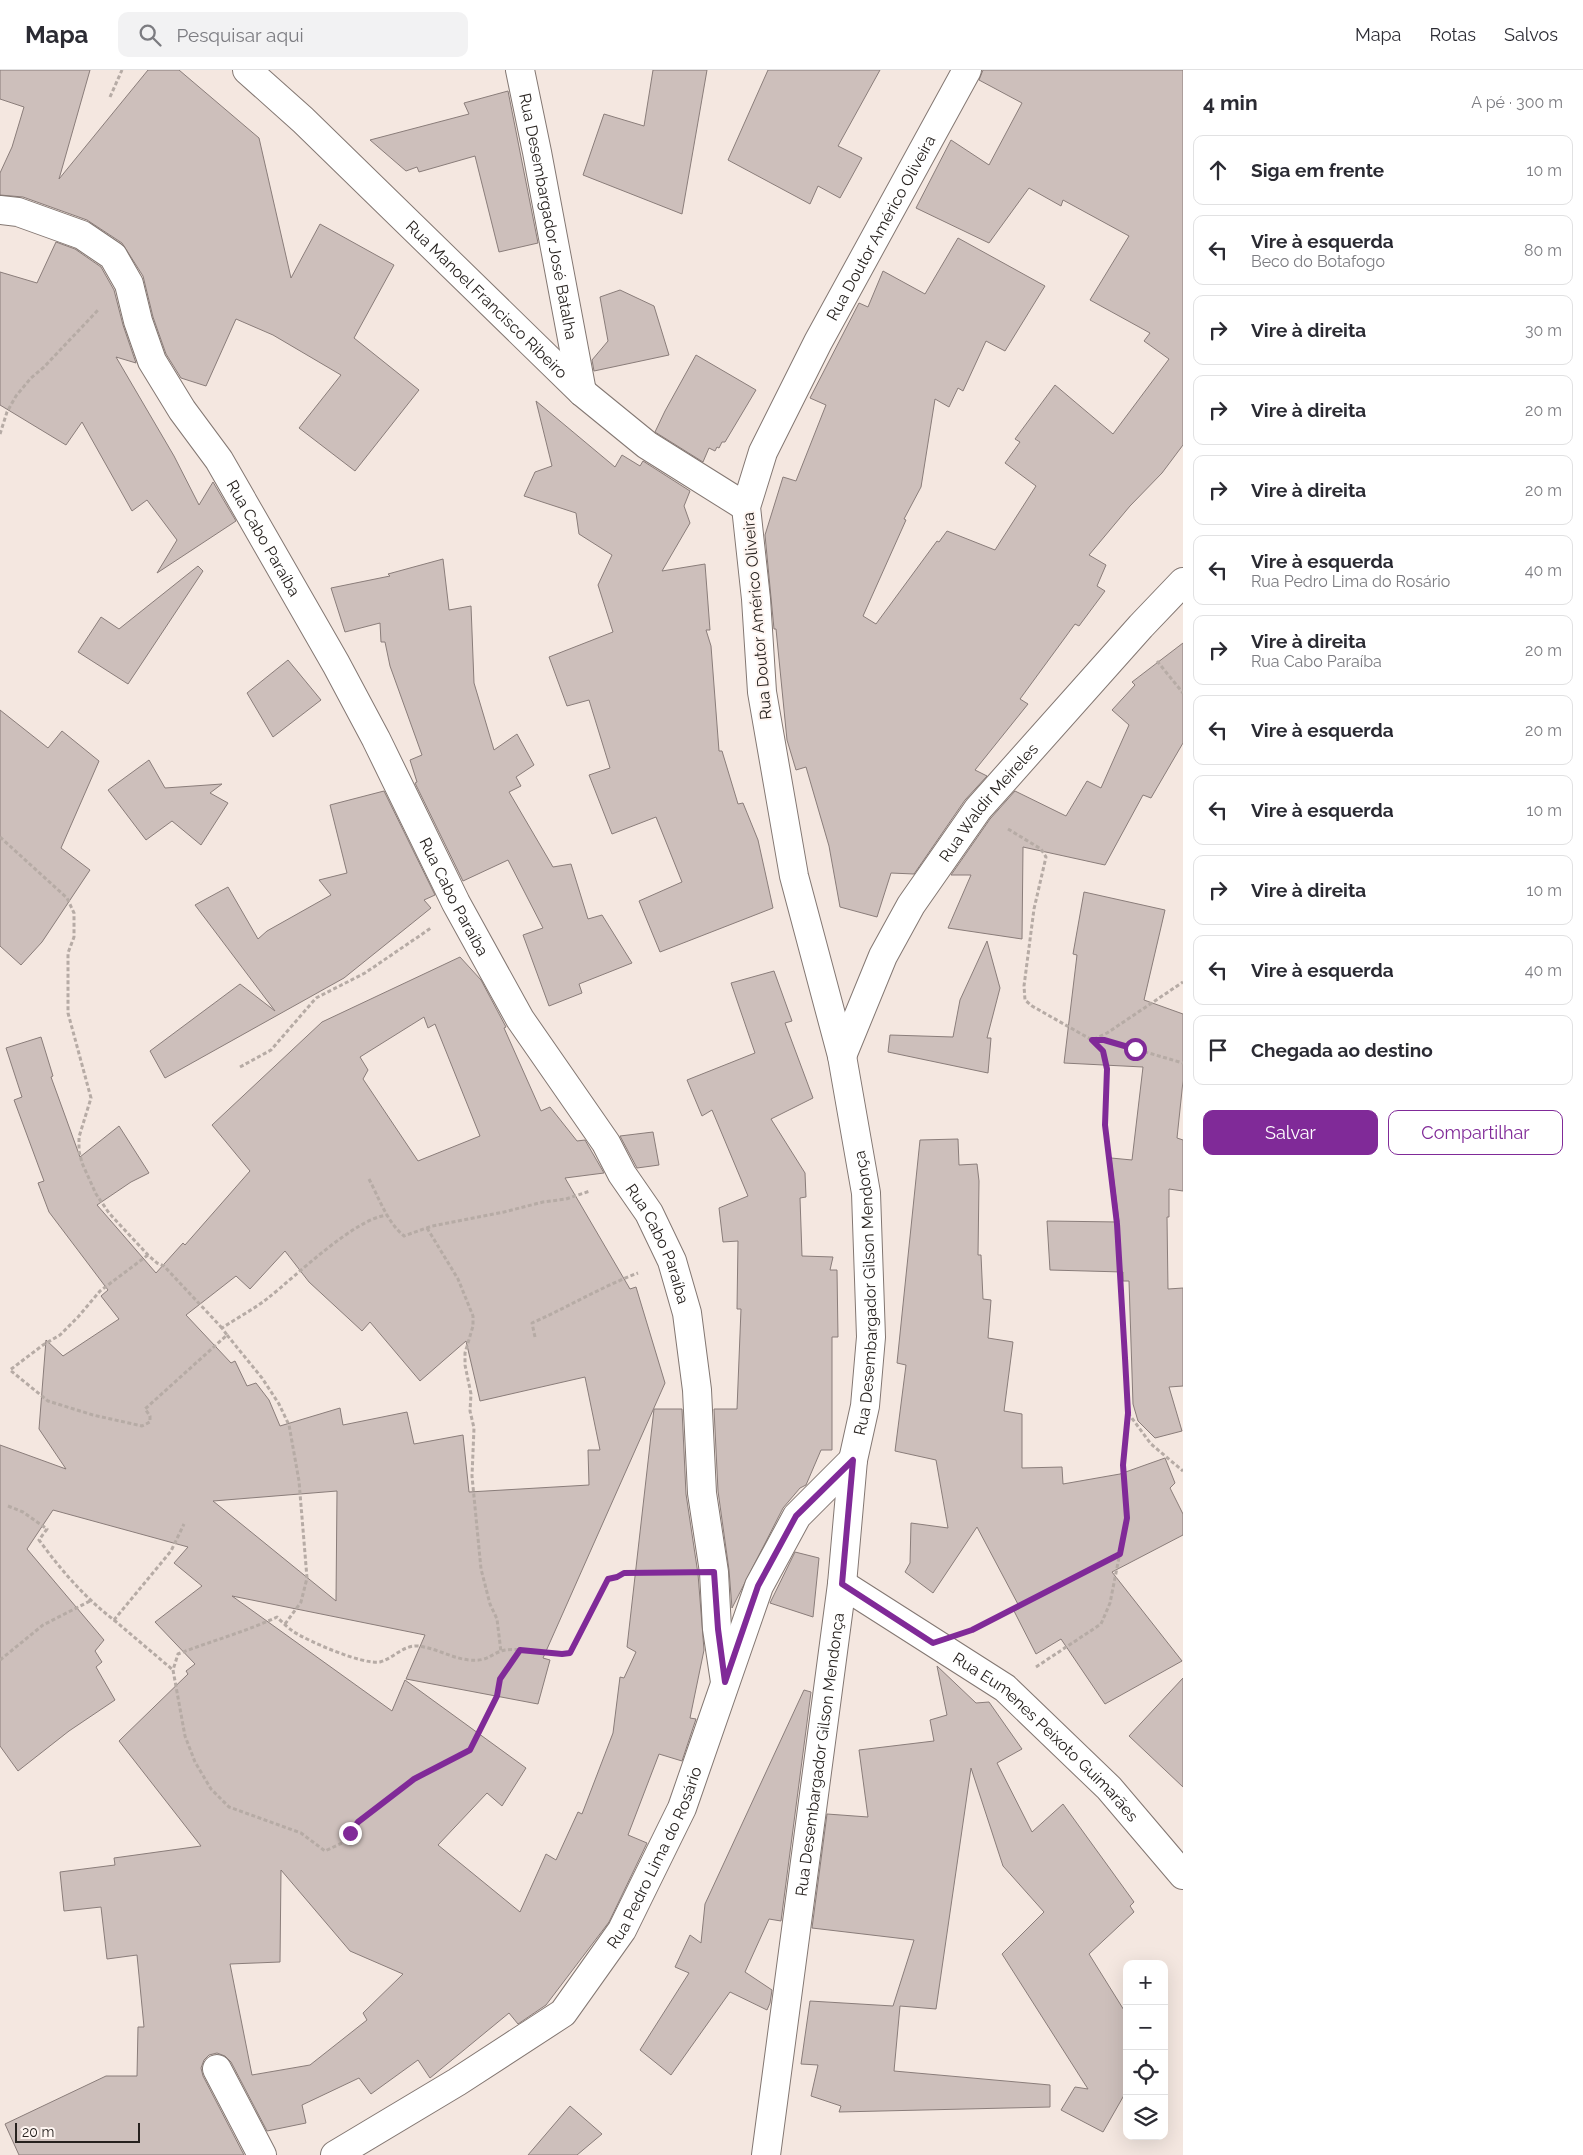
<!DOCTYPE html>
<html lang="pt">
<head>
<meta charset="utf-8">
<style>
	body { margin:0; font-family:Raleway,sans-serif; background:#f2f2f3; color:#2b2b33 }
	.controls { position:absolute; right:15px; bottom:15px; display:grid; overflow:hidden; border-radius:10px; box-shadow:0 5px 20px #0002 }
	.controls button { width:45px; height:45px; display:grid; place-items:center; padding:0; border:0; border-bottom:1px solid #e1e1e2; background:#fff; color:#2b2b33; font:25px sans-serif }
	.scale { position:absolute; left:15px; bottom:12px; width:125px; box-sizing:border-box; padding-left:5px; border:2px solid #27221f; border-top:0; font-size:14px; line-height:18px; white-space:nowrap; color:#27221f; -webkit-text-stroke:4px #fef5f1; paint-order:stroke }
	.stop { position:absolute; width:15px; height:15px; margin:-11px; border:4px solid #802a98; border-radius:50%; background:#fff }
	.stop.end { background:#802a98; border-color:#fff; box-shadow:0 1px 5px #0008 }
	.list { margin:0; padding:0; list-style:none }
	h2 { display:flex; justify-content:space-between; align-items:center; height:65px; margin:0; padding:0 20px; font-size:21px }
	h2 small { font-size:16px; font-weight:400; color:#7c7c81 }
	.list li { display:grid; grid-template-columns:32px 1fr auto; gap:15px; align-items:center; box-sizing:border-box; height:70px; margin:0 10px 10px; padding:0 10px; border:1px solid #e1e1e2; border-radius:10px }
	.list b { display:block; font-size:19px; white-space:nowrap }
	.list p { margin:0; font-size:16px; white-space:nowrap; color:#7c7c81 }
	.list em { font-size:16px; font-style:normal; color:#7c7c81 }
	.actions { display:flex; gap:10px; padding:15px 20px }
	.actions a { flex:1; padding:11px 0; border:1px solid #802a98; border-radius:10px; text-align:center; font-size:18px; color:#802a98 }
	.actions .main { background:#802a98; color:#fff }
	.icon { flex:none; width:28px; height:28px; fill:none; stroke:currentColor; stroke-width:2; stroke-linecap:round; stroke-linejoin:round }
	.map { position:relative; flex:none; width:1183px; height:2085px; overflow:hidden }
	header { display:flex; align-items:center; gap:30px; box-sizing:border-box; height:70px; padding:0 25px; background:#fff; border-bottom:1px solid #e1e1e2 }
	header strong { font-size:24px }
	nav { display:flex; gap:28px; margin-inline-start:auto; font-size:18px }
	.search { width:350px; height:45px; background:#f2f2f3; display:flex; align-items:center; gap:12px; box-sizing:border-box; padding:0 18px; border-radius:10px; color:#7c7c81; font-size:19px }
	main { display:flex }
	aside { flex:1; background:#fff }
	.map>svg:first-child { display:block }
</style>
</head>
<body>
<header>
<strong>Mapa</strong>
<div class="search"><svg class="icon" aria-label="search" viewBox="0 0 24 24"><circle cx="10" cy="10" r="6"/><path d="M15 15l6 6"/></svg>Pesquisar aqui</div>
<nav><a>Mapa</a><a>Rotas</a><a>Salvos</a></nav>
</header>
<main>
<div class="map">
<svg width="1183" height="2085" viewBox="0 0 1183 2085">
	<rect width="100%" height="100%" fill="#f4e7e0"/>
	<!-- building -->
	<g fill="#cdbfbb" stroke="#8a7d7a" fill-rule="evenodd">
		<path d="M 0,0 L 90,0 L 59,109 L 148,0 L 179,0 L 259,68 L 291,208 L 320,154 L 394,195 L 354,268 L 419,320 L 355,401 L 299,358 L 341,305 L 273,265 L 236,249 L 206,316 L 181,308 L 166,284 L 153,247 L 143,206 L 122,173 L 87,150 L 23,127 L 0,125 L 0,103 L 12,77 L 24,37 L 0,29 Z"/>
		<path d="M 653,0 L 707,0 L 682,144 L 583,105 L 604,44 L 644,56 Z"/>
		<path d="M 768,0 L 880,0 L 838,76 L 862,88 L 840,128 L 818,116 L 810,134 L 728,90 Z"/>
		<path d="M 983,0 L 1183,0 L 1183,375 L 1162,403 L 1130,436 L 1089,485 L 1106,495 L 1097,516 L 1105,521 L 1079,556 L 1075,554 L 1020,629 L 1028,634 L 975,700 L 987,706 L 965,730 L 914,804 L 891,803 L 877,847 L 840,837 L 829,776 L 806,697 L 796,700 L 787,670 L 776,559 L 774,559 L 765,465 L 783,407 L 796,411 L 826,335 L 810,328 L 859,233 L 868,237 L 883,201 L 925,224 L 958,168 L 1045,216 L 1005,281 L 986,271 L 963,321 L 958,318 L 949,337 L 935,329 L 921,417 L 904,449 L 906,450 L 863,546 L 876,554 L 937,471 L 939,472 L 947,461 L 995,480 L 1036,416 L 1005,393 L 1020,372 L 1015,369 L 1055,315 L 1113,364 L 1169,289 L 1144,271 L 1150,263 L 1090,230 L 1129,166 L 1063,130 L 1061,136 L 1029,118 L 989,173 L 916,138 L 951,70 L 989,95 L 1022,33 L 979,10 Z"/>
		<path d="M 508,21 L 538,173 L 499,182 L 475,86 L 419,102 L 417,97 L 406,101 L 370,70 L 469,44 L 464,33 Z"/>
		<path d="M 56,172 L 75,179 L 101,197 L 114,220 L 123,255 L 136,293 L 116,287 L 174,386 L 199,435 L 213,412 L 236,451 L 157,503 L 177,470 L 147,430 L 132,441 L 82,352 L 66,375 L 0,335 L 0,202 L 37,213 Z"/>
		<path d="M 620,220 L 654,236 L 669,285 L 594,301 L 592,290 L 608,271 L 600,227 Z"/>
		<path d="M 696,285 L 756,320 L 725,372 L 722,372 L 719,378 L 717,377 L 715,381 L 709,378 L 703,392 L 655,362 L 665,341 Z"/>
		<path d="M 536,331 L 615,397 L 622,385 L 640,396 L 643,391 L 690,421 L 684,436 L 690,453 L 662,501 L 705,494 L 710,560 L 706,560 L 711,576 L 719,681 L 722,681 L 738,734 L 743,733 L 758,770 L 773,838 L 660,882 L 639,831 L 682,812 L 656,747 L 612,764 L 589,705 L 610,698 L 589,630 L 567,636 L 549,587 L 613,562 L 598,515 L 612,485 L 579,464 L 576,443 L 524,426 L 535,402 L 552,396 Z"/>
		<path d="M 443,489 L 449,540 L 471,536 L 474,613 L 494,680 L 517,664 L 534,695 L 516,707 L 521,716 L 509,722 L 553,797 L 571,794 L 588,849 L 602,845 L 632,893 L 579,914 L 582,923 L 549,936 L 523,865 L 543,858 L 508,790 L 463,811 L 415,713 L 417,712 L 410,690 L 422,685 L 390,596 L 385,572 L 381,572 L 380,553 L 345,562 L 331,518 L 390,506 L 388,504 Z"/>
		<path d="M 198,496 L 203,501 L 128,614 L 78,582 L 101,547 L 119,559 Z"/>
		<path d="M 1183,573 L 1183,673 L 1151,728 L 1143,725 L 1105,795 L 1023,777 L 1022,869 L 948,858 L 971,805 L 951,805 L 990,749 L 1015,721 L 1066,746 L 1087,711 L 1101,718 L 1129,655 L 1112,640 L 1135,615 L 1132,612 Z"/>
		<path d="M 288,590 L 321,630 L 273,667 L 247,623 Z"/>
		<path d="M 0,640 L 48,678 L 62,661 L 99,691 L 61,778 L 90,800 L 42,872 L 21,895 L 0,876 Z"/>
		<path d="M 149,690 L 165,718 L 222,714 L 210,723 L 228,733 L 201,775 L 172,751 L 146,770 L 108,720 Z"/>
		<path d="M 384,721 L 435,825 L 424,830 L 431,838 L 344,908 L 165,1008 L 150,981 L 240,914 L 275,941 L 195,835 L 228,817 L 258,869 L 267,861 L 331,825 L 319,810 L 347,803 L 330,735 Z"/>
		<path d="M 1084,822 L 1165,840 L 1144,930 L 1183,944 L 1183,1011 L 1177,1068 L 1183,1070 L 1183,1121 L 1169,1119 L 1169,1147 L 1167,1147 L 1168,1219 L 1183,1218 L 1183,1316 L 1169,1317 L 1182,1361 L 1155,1368 L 1138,1351 L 1133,1334 L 1129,1211 L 1123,1211 L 1123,1202 L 1050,1200 L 1047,1151 L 1119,1152 L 1111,1088 L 1132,1090 L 1143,997 L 1064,993 L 1077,885 L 1073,884 Z"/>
		<path d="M 987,871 L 1000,918 L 987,968 L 991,968 L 988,1003 L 888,982 L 890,965 L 953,967 L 960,930 Z"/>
		<path d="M 460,887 L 481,910 L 506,957 L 504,958 L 541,1041 L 550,1037 L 577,1071 L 585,1070 L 604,1103 L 565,1108 L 630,1219 L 636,1217 L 665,1313 L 543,1588 L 550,1590 L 538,1634 L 406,1609 L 425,1565 L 232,1526 L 392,1641 L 405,1610 L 526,1698 L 502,1736 L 487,1723 L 438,1775 L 520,1842 L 546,1784 L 556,1790 L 578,1742 L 582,1744 L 613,1663 L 620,1607 L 624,1608 L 636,1582 L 627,1577 L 654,1339 L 682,1339 L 686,1424 L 698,1504 L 704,1580 L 690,1648 L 696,1649 L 682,1691 L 659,1684 L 628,1765 L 647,1773 L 609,1852 L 546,1935 L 518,1954 L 509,1943 L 430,2008 L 418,1990 L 371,2024 L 359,2008 L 302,2035 L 306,2053 L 267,2061 L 231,1992 L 225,1986 L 217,1983 L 209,1985 L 204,1990 L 201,1998 L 203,2006 L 244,2085 L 19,2085 L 5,2054 L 106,2006 L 137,2006 L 138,1957 L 144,1957 L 137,1885 L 107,1889 L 101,1837 L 64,1841 L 60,1802 L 115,1795 L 114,1788 L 201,1776 L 119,1671 L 188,1604 L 186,1601 L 195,1594 L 155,1552 L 202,1516 L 174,1493 L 188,1477 L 53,1440 L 27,1479 L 104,1570 L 95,1581 L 102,1592 L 96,1597 L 115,1630 L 69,1661 L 18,1701 L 0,1676 L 0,1375 L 66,1399 L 39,1359 L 46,1270 L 63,1286 L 119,1249 L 101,1226 L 108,1220 L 49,1142 L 38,1113 L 44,1111 L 14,1030 L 22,1027 L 6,978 L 41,967 L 53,1006 L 51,1007 L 80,1087 L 119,1056 L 149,1103 L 131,1112 L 97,1135 L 156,1203 L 183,1173 L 185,1175 L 250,1101 L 212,1055 L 322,952 ZM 424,947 L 428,958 L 435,954 L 480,1066 L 418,1091 L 363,1009 L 368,1000 L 360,987 ZM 285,1181 L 309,1212 L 362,1261 L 370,1252 L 420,1311 L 466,1271 L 480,1331 L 585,1307 L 600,1380 L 588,1380 L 589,1415 L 469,1422 L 463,1365 L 414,1374 L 407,1342 L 343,1355 L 340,1338 L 280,1356 L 269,1330 L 256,1313 L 247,1316 L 235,1291 L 231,1293 L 186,1245 L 236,1206 L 250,1219 ZM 337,1421 L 336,1531 L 213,1431 ZM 281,1800 L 350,1881 L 403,1904 L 363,1943 L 367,1950 L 310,1995 L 252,2005 L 230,1894 L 280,1892 Z"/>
		<path d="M 774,901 L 792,951 L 785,953 L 813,1028 L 771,1049 L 805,1103 L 806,1127 L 800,1128 L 802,1186 L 833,1187 L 830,1200 L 837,1200 L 838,1267 L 832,1267 L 832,1380 L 821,1380 L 806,1415 L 800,1418 L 783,1438 L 732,1538 L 729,1500 L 718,1421 L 714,1339 L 737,1339 L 741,1239 L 737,1239 L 738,1171 L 723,1172 L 719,1138 L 748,1126 L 712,1040 L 702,1046 L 687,1010 L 755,983 L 731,913 Z"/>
		<path d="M 653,1062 L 659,1095 L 637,1098 L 620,1066 Z"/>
		<path d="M 958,1069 L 959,1095 L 977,1094 L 979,1111 L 978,1185 L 981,1185 L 983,1229 L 991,1230 L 988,1268 L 1013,1272 L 1004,1341 L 1022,1344 L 1022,1398 L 1062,1397 L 1063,1414 L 1120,1404 L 1165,1388 L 1175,1413 L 1170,1418 L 1183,1444 L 1183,1465 L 1112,1502 L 1182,1591 L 1105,1634 L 1061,1569 L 1036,1584 L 1014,1541 L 1020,1538 L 977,1457 L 933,1523 L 905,1502 L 910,1493 L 911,1453 L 948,1458 L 936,1390 L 895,1381 L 906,1295 L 897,1293 L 920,1070 Z"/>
		<path d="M 795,1482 L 819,1488 L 813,1547 L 770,1533 Z"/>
		<path d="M 937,1596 L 976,1633 L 989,1632 L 1022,1679 L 997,1693 L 1032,1762 L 1063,1734 L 1134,1832 L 1130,1836 L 1134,1842 L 1089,1884 L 1127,1945 L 1127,2020 L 1103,2062 L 1061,2040 L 1075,2017 L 1088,2019 L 1002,1884 L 1044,1842 L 1003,1796 L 971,1698 L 936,1939 L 900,1936 L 894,2001 L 1050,2015 L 1050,2037 L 839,2042 L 841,2036 L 811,2026 L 818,1995 L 801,1994 L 810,1931 L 893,1936 L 914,1870 L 812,1858 L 827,1744 L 868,1747 L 859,1680 L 934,1671 L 930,1650 L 947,1645 Z"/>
		<path d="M 1183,1608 L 1183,1717 L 1129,1666 Z"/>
		<path d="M 804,1620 L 811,1622 L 781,1851 L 769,1849 L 745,1902 L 772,1920 L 770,1933 L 767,1940 L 730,1922 L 671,2005 L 640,1980 L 689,1903 L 675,1897 L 690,1865 L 701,1873 L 705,1834 Z"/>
		<path d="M 570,2036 L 602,2064 L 577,2085 L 528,2085 Z"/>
	</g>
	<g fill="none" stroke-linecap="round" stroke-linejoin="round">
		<!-- minor casing -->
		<g stroke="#837772" stroke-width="30">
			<g id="minor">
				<path id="s1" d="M 247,0 L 303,50 L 582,322 L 647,375 L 746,437"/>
				<path id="s2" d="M 520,0 L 537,82 L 582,322"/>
				<path id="s3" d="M 0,140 L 18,142 L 82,165 L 113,186 L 129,214 L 138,251 L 152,291 L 182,340 L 219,390 L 336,594 L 376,669 L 456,833 L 520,949 L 606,1073 L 622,1104 L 649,1143 L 672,1191 L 687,1243 L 697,1320 L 702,1423 L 714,1502 L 717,1559 L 725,1612"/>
				<path id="s4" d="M 842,986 L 883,886 L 911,835 L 978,739 L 1141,556 L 1183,512"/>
				<path id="s5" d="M 842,1514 L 1005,1618 L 1109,1718 L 1183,1805"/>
				<path d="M 217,1999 L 262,2085"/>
				<path id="s6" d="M 335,2085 L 457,2012 L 563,1943 L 622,1860 L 682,1738 L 759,1516 L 797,1446 L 853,1390"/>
				<path id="s7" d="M 766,2085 L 842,1514 L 853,1390 L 865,1336 L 871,1267 L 866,1123 L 842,986 L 794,806 L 762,622 L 756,529 L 746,437 L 763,382 L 818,272 L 967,0"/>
			</g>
		</g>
		<!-- path -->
		<g stroke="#b6aba5" stroke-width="3" stroke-dasharray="4 2.5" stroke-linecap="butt">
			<path d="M 110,27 L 122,0"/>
			<path d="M 0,364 L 7,342 L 16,326 L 31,308 L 44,297 L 99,239"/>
			<path d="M 1157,591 L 1183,623"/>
			<path d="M 1008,759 L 1041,779 L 1046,787 L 1034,839 L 1024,916 L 1025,930 L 1032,936 L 1092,970 L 1107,963 L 1183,912"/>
			<path d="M 0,767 L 67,828 L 74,843 L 74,867 L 68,883 L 68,943 L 91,1028 L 79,1067 L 79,1081 L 82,1093 L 96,1124 L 109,1143 L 148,1185 L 157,1193 L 164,1196 L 222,1258"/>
			<path d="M 1094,970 L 1104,970 L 1183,993"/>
			<path d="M 240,997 L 271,980 L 316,928 L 365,903 L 431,858"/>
			<path d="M 369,1109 C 379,1128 387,1152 404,1166 L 432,1156 L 504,1142 L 543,1132 L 566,1129 L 590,1121"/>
			<path d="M 427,1158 L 458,1209 L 473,1246 L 473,1256 L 465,1283 L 465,1295 L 471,1324 L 470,1341 L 474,1358 L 472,1406 L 481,1499 L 490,1534 L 497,1549 L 501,1582"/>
			<path d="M 148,1185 L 100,1221 L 78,1247 L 60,1265 L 43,1275 L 10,1300 L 48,1331 L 93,1345 L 142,1356 L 150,1352 L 150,1346 L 145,1339 L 227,1265 L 222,1258 C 237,1248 254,1239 268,1228 C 296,1206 354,1149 387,1145"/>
			<path d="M 227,1265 L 262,1308 L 279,1334 L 289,1355 L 299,1411 L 307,1508 L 301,1532 L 285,1554"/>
			<path d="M 535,1267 L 532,1253 C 568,1237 601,1217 638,1203"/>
			<path d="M 1128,1343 L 1151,1374 L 1183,1401"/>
			<path d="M 8,1436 L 23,1442 L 47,1459 L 39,1470 C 61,1500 84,1527 114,1550 L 171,1481 L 184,1454"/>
			<path d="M 114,1550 L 173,1600"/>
			<path d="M 978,1557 L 1119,1484"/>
			<path d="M 520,1580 L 500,1609 L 497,1626 L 470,1680 L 414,1709 L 358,1752 L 342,1773 L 325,1781 L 301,1763 L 229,1737 L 211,1719 L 195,1692 L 185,1666 L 173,1600 L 178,1584 C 211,1571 245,1562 277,1547 C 282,1552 288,1558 294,1562 C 310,1572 363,1595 380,1592 C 394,1588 403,1575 418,1576 C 436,1578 451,1588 469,1590 C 489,1592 491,1583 505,1580 C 526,1577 549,1587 570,1583 L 575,1576 L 608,1509 L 617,1507 L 624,1503 L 679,1503"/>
			<path d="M 0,1590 L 43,1555 L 90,1531"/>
			<path d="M 1036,1597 L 1101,1554 L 1110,1533 L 1127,1447 L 1123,1395 L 1127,1343 L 1125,1288 L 1117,1154 L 1105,1055 L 1107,999 L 1103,981 L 1092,970"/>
		</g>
		<!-- minor -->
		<use href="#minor" stroke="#fff" stroke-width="28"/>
	</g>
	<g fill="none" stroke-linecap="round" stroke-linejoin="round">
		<!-- route -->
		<path stroke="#802a98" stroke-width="6" d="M 350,1763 L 358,1752 L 414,1709 L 470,1680 L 497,1626 L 500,1609 L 520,1580 L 562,1584 L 570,1583 L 608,1509 L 617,1507 L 624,1503 L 714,1502 L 718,1559 L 725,1612 L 758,1516 L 796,1446 L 853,1390 L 842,1514 L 933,1573 L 972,1560 L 1120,1484 L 1127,1448 L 1123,1395 L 1128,1343 L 1125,1288 L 1117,1154 L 1105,1055 L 1107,999 L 1103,981 L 1092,970 L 1104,970 L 1135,979"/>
	</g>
	<g text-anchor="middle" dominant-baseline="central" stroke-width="4" stroke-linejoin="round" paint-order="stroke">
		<!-- street labels -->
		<g font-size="16" fill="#27221f" stroke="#fef5f1">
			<text stroke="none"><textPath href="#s2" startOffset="149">Rua Desembargador José Batalha</textPath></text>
			<text stroke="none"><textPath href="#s7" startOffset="1978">Rua Doutor Américo Oliveira</textPath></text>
			<text stroke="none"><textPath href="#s1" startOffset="332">Rua Manoel Francisco Ribeiro</textPath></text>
			<text stroke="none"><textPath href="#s3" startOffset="446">Rua Cabo Paraíba</textPath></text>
			<text transform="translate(757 546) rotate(-95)">Rua Doutor Américo Oliveira</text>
			<text stroke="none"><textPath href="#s4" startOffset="295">Rua Waldir Meireles</textPath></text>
			<text stroke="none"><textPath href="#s3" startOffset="852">Rua Cabo Paraíba</textPath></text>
			<text stroke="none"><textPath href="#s3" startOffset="1256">Rua Cabo Paraíba</textPath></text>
			<text stroke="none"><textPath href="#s7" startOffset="869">Rua Desembargador Gilson Mendonça</textPath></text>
			<text stroke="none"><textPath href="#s5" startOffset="256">Rua Eumenes Peixoto Guimarães</textPath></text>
			<text stroke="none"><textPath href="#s7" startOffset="404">Rua Desembargador Gilson Mendonça</textPath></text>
			<text stroke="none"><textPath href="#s6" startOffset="450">Rua Pedro Lima do Rosário</textPath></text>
		</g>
	</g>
</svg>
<div class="controls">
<button>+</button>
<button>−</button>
<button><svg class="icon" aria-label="locate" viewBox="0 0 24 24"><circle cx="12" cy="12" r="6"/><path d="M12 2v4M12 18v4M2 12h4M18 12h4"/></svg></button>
<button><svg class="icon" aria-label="layers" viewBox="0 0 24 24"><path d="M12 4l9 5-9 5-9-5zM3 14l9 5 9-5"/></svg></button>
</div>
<div class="scale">20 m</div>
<div class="stop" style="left:1135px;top:979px"></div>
<div class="stop end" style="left:350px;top:1763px"></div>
</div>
<aside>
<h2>4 min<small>A pé · 300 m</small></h2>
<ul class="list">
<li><svg class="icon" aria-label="ahead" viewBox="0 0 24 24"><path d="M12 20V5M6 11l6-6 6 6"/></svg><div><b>Siga em frente</b></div><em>10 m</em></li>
<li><svg class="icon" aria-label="left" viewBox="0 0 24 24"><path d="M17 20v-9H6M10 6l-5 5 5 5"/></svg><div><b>Vire à esquerda</b><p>Beco do Botafogo</p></div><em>80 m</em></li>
<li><svg class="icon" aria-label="right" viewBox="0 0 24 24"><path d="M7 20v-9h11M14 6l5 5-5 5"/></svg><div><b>Vire à direita</b></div><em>30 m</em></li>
<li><svg class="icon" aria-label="right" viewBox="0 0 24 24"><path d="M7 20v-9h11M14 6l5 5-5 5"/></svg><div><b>Vire à direita</b></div><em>20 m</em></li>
<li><svg class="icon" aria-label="right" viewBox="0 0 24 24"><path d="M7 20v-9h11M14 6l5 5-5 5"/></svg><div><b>Vire à direita</b></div><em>20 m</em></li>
<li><svg class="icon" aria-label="left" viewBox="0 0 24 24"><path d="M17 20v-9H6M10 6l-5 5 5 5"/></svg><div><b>Vire à esquerda</b><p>Rua Pedro Lima do Rosário</p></div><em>40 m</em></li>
<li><svg class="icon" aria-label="right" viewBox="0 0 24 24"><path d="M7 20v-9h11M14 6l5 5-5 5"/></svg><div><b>Vire à direita</b><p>Rua Cabo Paraíba</p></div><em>20 m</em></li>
<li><svg class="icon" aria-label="left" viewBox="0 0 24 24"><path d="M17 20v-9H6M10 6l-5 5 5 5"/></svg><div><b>Vire à esquerda</b></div><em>20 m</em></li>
<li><svg class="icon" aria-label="left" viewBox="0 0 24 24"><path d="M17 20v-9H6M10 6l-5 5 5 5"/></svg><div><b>Vire à esquerda</b></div><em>10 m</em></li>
<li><svg class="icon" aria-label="right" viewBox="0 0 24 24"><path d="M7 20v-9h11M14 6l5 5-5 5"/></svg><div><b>Vire à direita</b></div><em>10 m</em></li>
<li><svg class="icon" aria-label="left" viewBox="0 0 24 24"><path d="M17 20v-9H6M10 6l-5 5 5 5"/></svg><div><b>Vire à esquerda</b></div><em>40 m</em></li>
<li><svg class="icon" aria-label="arrive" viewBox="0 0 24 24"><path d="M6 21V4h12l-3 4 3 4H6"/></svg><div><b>Chegada ao destino</b></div></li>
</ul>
<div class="actions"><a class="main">Salvar</a><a>Compartilhar</a></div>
</aside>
</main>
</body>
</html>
